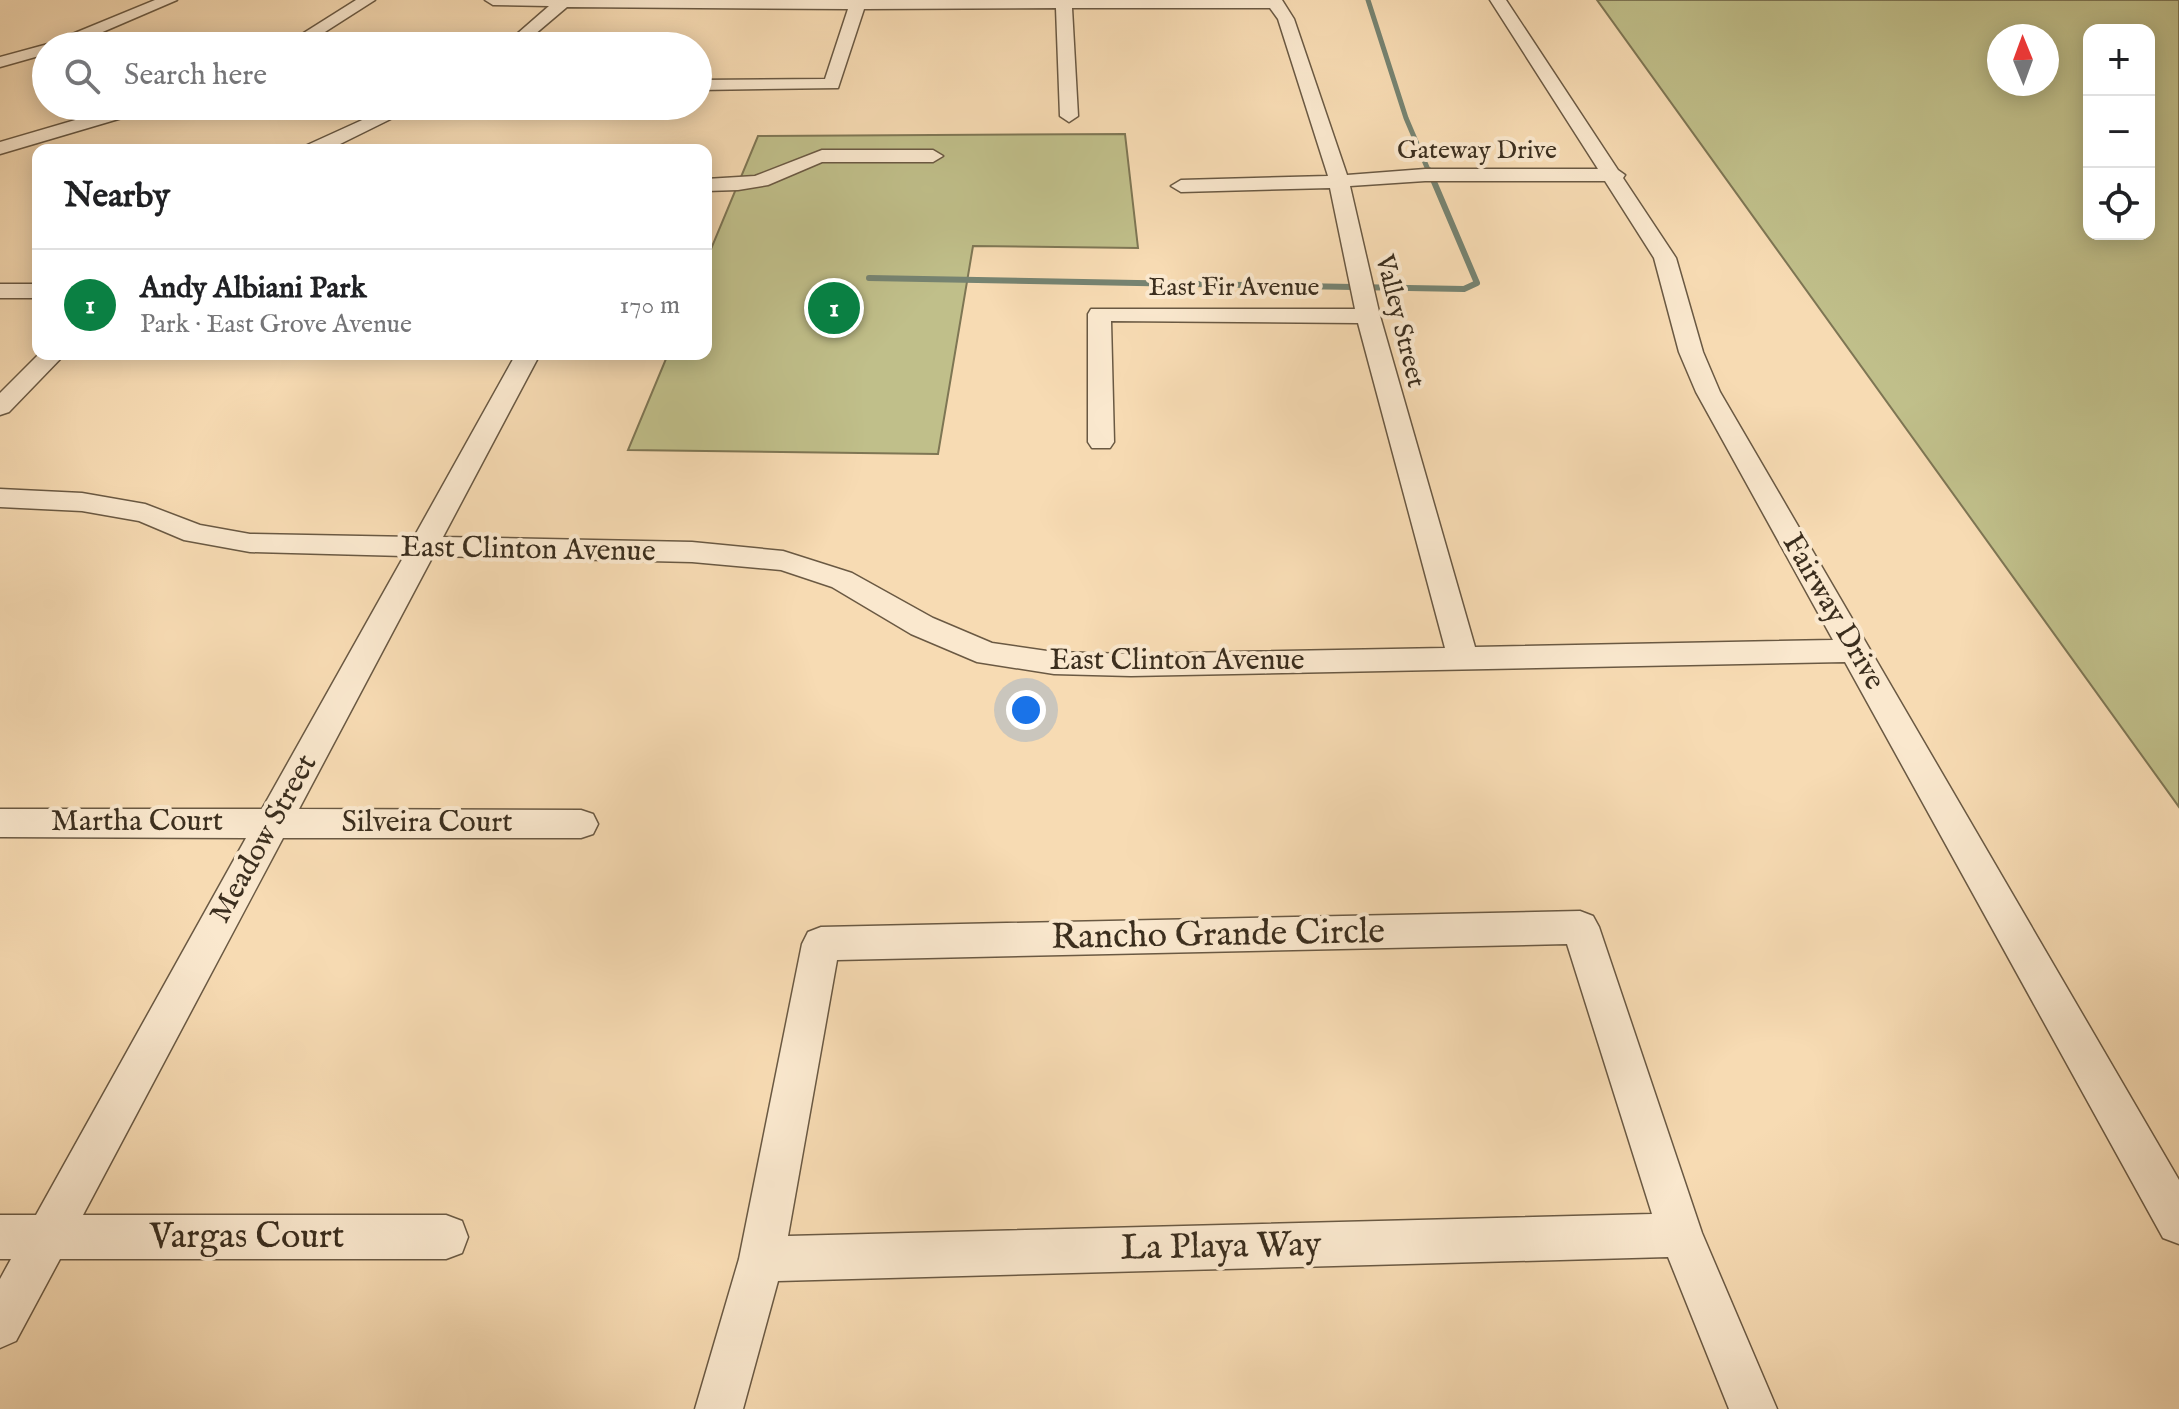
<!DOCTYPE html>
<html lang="en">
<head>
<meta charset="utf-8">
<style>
	body { margin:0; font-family:"IM FELL English",serif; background:#f2f2f2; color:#202124 }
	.controls { position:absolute; right:24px; top:24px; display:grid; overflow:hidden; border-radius:16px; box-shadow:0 4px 20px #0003 }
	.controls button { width:72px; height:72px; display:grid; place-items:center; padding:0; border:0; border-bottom:2px solid #e0e0e0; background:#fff; color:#202124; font:40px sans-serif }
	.compass { position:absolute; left:1987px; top:24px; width:72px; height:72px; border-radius:50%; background:#fff; box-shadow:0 4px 20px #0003; rotate:359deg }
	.you { position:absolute; left:1026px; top:710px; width:28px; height:28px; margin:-20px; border:6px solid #fff; border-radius:50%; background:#1a73e8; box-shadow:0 0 0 12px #1a73e833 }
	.badge { display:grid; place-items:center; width:52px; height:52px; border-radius:50%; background:#0b8043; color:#fff; font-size:26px; font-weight:700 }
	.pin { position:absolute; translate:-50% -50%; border:4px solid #fff; box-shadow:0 2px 8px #0006 }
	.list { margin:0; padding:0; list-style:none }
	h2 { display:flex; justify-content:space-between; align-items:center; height:104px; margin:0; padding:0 32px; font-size:34px }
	h2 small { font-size:26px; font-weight:400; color:#757577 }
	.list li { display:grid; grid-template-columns:52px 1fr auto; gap:24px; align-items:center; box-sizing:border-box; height:112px; padding:0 32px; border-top:2px solid #e0e0e0 }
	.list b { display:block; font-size:30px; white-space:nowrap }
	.list p { margin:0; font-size:26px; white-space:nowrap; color:#757577 }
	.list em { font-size:26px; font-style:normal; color:#757577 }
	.icon { flex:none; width:44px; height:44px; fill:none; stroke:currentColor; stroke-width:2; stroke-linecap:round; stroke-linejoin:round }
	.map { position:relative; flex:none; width:2179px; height:1409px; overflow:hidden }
	.search { position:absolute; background:#fff; box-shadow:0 4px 20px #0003; left:32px; top:32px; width:680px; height:88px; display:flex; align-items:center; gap:20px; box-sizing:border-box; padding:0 28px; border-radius:44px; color:#757577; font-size:30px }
	.panel { position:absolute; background:#fff; box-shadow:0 4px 20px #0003; left:32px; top:144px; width:680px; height:216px; border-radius:16px }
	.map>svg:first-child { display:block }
</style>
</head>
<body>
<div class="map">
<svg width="2179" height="1409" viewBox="0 0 2179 1409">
	<rect width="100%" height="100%" fill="#f7dbb3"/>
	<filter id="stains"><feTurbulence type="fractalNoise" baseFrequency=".0025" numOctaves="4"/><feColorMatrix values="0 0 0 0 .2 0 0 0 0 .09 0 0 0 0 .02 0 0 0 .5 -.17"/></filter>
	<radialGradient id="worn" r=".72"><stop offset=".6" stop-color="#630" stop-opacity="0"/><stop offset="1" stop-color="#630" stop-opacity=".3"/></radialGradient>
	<!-- green -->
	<g fill="#c0bf8a" stroke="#7e7654" stroke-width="2" fill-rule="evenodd">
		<path d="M 1597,0 L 2179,0 L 2179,807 ZM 2089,30 L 2149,30 L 2149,234 L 2089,234 ZM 1999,36 L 2047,36 L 2047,84 L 1999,84 Z"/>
		<path d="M 1125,134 L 1138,248 L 973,246 L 938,454 L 628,450 L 668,354 L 706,354 L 706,261 L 758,136 Z"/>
	</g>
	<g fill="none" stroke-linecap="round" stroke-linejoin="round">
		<!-- stream-far1 -->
		<path stroke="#768371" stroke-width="5" d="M 1368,0 L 1406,118 L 1429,172"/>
		<!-- stream -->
		<path stroke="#768371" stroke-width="6" d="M 869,278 L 1464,289 L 1477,283 L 1429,170"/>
		<!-- minor casing -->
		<g stroke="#6a5943" stroke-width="3">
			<g id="minor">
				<path d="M 155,0 L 177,0 L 70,46 L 46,46 L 46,54 L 0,67 L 0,57 L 48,44 Z"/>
				<path d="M 356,0 L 375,0 L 303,46 L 283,46 Z"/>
				<path d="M 485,0 L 1282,0 L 1294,19 L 1347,175 L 1425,169 L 1598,169 L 1490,0 L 1506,0 L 1618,170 L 1625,175 L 1623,178 L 1676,258 L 1703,352 L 1720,392 L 2179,1180 L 2179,1244 L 2163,1238 L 1845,662 L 1131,676 L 1054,674 L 977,662 L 911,634 L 832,587 L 781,570 L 692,562 L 433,556 L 299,809 L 581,810 L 593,814 L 598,824 L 593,834 L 581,838 L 283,838 L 83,1215 L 446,1215 L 462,1221 L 468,1237 L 462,1253 L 446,1259 L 60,1259 L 16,1341 L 0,1348 L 0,1279 L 11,1259 L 0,1259 L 0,1215 L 36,1215 L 246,838 L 0,837 L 0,809 L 262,809 L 404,556 L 250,552 L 184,540 L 139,521 L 82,511 L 0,507 L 0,489 L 82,493 L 145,504 L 200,525 L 250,534 L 414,537 L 516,354 L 540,354 L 443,537 L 692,542 L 783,551 L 852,573 L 933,618 L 992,643 L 1054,652 L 1131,654 L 1445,648 L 1358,323 L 1111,321 L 1114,442 L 1110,448 L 1092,448 L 1088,442 L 1088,314 L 1091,309 L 1355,309 L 1330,188 L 1181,192 L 1171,186 L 1181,180 L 1328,176 L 1278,19 L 1270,8 L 1072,8 L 1078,116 L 1069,122 L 1060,116 L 1056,8 L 864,9 L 838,88 L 698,90 L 698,80 L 825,79 L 848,9 L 567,7 L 521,46 L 503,46 L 549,6 L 493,5 ZM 1425,181 L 1605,181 L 1654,258 L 1679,352 L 1696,392 L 1833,640 L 1475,647 L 1380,316 L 1350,186 Z"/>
				<path d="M 123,106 L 152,106 L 149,110 L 0,154 L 0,142 Z"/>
				<path d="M 393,106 L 417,106 L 328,150 L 302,150 L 305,146 Z"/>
				<path d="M 822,150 L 933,150 L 943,156 L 933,162 L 822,162 L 768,185 L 738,190 L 706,191 L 706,179 L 755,176 Z"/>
				<rect x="0" y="284" width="38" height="14"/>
				<path d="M 39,354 L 65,354 L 9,412 L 0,415 L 0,393 Z"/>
				<path d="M 1580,911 L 1593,916 L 1599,927 L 1702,1233 L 1777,1409 L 1729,1409 L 1668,1257 L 778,1281 L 743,1409 L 695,1409 L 739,1259 L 802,944 L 808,932 L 821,927 ZM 1567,944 L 1652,1214 L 788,1236 L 837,960 Z"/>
			</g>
		</g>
		<!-- minor -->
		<use href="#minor" fill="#fae8ce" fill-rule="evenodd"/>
	</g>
	<g text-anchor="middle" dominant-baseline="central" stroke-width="8" stroke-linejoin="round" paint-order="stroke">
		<!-- far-street labels -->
		<g font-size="26" fill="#3b2e1e" stroke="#fae8ce">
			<text x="1477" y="150">Gateway Drive</text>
			<text x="1234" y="287">East Fir Avenue</text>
			<text transform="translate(1400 321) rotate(76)">Valley Street</text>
		</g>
		<!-- street labels -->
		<g font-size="30" fill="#3b2e1e" stroke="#fae8ce">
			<text transform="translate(528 550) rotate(1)">East Clinton Avenue</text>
			<text transform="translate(1833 612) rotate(60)">Fairway Drive</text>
			<text x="1177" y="661">East Clinton Avenue</text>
			<text x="137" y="822">Martha Court</text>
			<text x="427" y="823">Silveira Court</text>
			<text transform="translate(264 839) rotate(-61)">Meadow Street</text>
		</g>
		<!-- near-street labels -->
		<g font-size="36" fill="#3b2e1e" stroke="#fae8ce">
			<text transform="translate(1218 935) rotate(-1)">Rancho Grande Circle</text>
			<text x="247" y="1237">Vargas Court</text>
			<text transform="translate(1221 1247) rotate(-1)">La Playa Way</text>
		</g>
	</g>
	<rect width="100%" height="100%" filter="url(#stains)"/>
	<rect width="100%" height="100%" fill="url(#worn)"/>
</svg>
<div class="controls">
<button>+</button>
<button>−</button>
<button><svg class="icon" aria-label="locate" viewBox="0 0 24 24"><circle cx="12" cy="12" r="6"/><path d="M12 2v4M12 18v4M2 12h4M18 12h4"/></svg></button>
</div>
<svg class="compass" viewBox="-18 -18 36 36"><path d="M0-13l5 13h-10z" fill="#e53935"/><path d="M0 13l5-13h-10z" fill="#757577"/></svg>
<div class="you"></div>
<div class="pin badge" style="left:834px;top:308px">1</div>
<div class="search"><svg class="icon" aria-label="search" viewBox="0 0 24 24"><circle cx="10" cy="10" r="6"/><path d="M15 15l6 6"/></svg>Search here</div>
<section class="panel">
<h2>Nearby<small></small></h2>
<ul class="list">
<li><span class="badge">1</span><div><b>Andy Albiani Park</b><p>Park · East Grove Avenue</p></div><em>170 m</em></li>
</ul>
</section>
</div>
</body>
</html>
